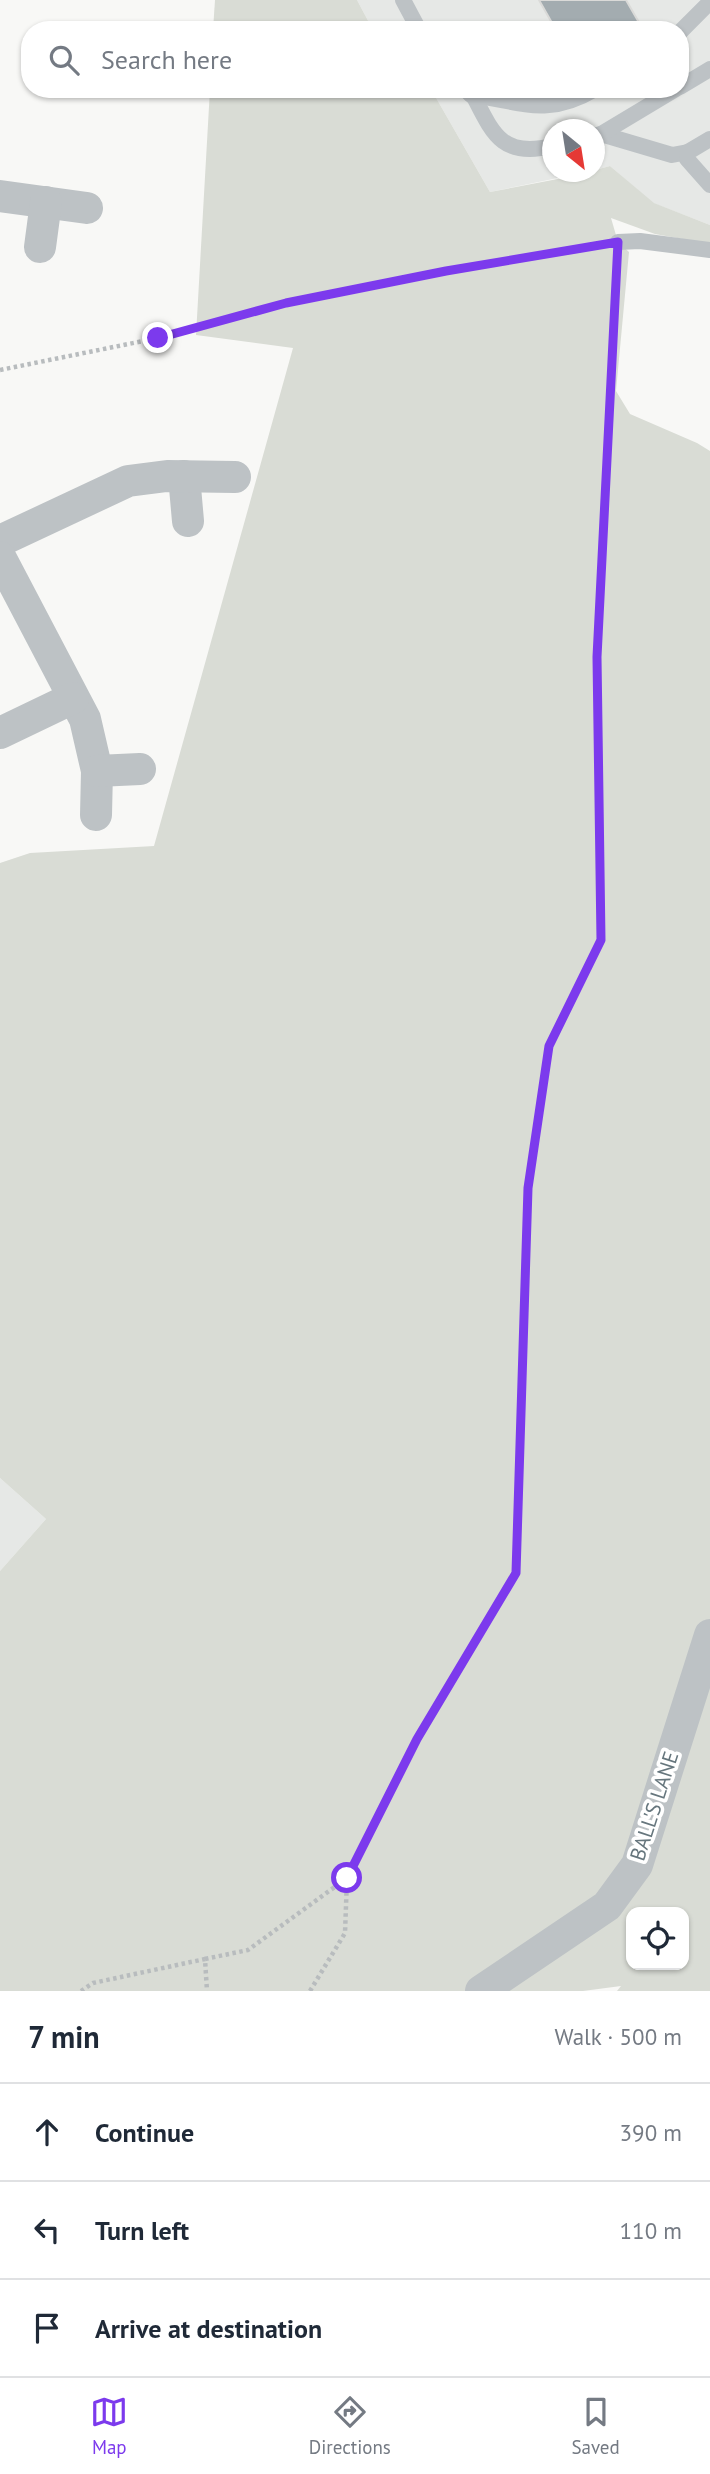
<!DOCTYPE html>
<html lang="en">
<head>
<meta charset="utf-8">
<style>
	body { margin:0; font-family:"PT Sans",sans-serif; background:#f6f6f7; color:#1f2937 }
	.controls { position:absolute; right:21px; bottom:21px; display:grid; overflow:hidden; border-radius:14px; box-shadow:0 2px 5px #0004 }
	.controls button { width:63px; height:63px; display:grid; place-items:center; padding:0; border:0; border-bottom:2px solid #e0e1e3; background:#fff; color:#1f2937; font:35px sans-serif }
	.compass { position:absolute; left:542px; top:119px; width:63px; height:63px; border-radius:50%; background:#fff; box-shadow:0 2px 5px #0004; rotate:150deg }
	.stop { position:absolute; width:21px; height:21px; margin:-16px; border:5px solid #7c3aed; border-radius:50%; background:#fff }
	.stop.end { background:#7c3aed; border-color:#fff; box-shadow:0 2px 7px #0008 }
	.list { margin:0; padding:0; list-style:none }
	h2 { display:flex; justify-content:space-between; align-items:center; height:91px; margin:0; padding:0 28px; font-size:30px }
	h2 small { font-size:23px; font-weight:400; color:#747a83 }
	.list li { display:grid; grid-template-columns:46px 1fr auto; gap:21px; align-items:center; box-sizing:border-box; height:98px; padding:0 28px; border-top:2px solid #e0e1e3 }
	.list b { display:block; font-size:26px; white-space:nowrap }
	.list em { font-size:23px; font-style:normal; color:#747a83 }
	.icon { flex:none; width:38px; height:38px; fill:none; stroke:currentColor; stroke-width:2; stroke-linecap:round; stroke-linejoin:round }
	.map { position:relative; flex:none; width:710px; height:1991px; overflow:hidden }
	.search { position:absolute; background:#fff; box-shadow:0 2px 5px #0004; left:21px; right:21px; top:21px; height:77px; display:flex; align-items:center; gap:18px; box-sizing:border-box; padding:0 24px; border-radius:28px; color:#747a83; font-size:26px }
	.sheet { height:385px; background:#fff }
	nav { display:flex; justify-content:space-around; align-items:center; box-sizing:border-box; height:98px; border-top:2px solid #e0e1e3; background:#fff; font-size:19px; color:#747a83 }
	nav a { display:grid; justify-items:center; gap:4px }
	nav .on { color:#7c3aed }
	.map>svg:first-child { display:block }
</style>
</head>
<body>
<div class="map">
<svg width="710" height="1991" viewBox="0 0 710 1991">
	<rect width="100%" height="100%" fill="#f8f8f6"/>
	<!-- built -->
	<g fill="#e6e8e6">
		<path d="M 357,0 L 710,0 L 710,225 L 653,203 L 610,166 L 595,170 L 594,130 L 552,130 L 552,172 L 587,172 L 490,192 L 431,89 L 680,89 L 680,30 L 373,30 Z"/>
		<path d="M 0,1478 L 46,1519 L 0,1571 Z"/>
	</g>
	<!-- green -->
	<g fill="#d9dcd5" fill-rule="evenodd">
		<path d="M 215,0 L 357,0 L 373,30 L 213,30 Z"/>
		<path d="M 210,89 L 431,89 L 490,192 L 594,172 L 595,170 L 610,166 L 654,203 L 710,225 L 710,244 L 655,234 L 611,218 L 618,242 L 629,252 L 616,391 L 630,414 L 697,443 L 710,451 L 710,1991 L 617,1991 L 621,1986 L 583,1991 L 0,1991 L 0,1571 L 46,1519 L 0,1478 L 0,863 L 30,853 L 154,846 L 293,348 L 196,335 ZM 631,1912 L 684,1912 L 684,1965 L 631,1965 Z"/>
	</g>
	<!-- building -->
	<path fill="#a3acb0" stroke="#dadad8" stroke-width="2" d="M 539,0 L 626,0 L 641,26 L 634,30 L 556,30 Z"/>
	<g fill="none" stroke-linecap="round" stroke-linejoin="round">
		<!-- path -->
		<g stroke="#b8bcbe" stroke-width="4.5" stroke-dasharray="3.5 3.5" stroke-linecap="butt">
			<path d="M 0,370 L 158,338 L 286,303 L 446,271 L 598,245"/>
			<path d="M 205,1959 L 248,1950 L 347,1878 L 417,1739 L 516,1573 L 528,1188 L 549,1046 L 601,940 L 597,657 L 617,262"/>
			<path d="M 81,1991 L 93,1983 L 205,1959 L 207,1991"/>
			<path d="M 310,1991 L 345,1933 L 347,1879"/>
		</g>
		<!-- lane -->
		<g stroke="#bdc2c5" stroke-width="16">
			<path d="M 403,0 L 419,30"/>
			<path d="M 680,32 L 710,2"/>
			<path d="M 680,87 L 710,69"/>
			<path d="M 465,89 L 471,95 C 521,101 546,118 595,89"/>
			<path d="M 473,95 C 493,134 502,158 552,146"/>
			<path d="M 601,134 L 672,155 L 688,152"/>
			<path d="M 594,136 L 601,134 L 676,89"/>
			<path d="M 710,139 L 688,152 L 687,159 L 710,185"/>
			<path d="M 618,242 L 640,241 L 710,250"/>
		</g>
		<!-- street -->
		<g stroke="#bdc2c5" stroke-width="32">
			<path d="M 0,196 L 87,208"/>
			<path d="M 40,247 L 46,202"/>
			<path d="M 184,476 L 188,521"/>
			<path d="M 0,541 L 128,481 L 167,476 L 235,477"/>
			<path d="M 0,557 L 85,719 L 97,771 L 96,815"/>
			<path d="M 0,733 L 73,698"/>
			<path d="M 97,771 L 140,769"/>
			<path d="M 481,1991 L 607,1906 L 637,1865 L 710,1635"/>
		</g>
	</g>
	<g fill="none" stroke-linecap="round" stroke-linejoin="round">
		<!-- route -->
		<path stroke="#7c3aed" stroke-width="9" d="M 158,338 L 286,303 L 446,271 L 618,242 L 597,657 L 601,940 L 549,1046 L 528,1188 L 516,1573 L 417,1739 L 347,1878"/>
	</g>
	<g text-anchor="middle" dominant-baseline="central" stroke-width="7" stroke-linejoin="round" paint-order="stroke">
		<!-- street labels -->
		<g font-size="21" fill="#66767d" stroke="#fff">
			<text transform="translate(654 1806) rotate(-72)">BALL'S LANE</text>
		</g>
	</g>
</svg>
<div class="controls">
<button><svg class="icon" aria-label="locate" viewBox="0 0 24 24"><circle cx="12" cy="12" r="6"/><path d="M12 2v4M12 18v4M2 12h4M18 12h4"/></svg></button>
</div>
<svg class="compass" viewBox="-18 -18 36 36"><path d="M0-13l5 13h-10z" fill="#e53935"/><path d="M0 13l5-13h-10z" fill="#747a83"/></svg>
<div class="stop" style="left:347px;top:1878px"></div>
<div class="stop end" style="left:158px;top:338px"></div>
<div class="search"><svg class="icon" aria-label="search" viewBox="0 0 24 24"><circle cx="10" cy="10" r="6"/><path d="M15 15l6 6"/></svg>Search here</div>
</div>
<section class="sheet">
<h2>7 min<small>Walk · 500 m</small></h2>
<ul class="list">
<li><svg class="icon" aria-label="ahead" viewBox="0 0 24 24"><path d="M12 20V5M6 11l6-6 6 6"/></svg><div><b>Continue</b></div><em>390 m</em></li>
<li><svg class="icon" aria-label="left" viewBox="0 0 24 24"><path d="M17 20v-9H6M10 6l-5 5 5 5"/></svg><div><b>Turn left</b></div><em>110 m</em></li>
<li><svg class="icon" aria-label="arrive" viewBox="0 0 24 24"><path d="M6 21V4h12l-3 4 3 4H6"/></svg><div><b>Arrive at destination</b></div></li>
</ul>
</section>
<nav>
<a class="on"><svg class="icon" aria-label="map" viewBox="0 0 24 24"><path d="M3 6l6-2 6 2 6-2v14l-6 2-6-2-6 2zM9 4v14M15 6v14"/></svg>Map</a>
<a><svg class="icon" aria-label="directions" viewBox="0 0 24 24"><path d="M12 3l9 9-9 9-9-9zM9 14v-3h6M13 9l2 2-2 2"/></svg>Directions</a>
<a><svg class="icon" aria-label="saved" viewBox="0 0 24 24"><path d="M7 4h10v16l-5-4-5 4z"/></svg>Saved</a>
</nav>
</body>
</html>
